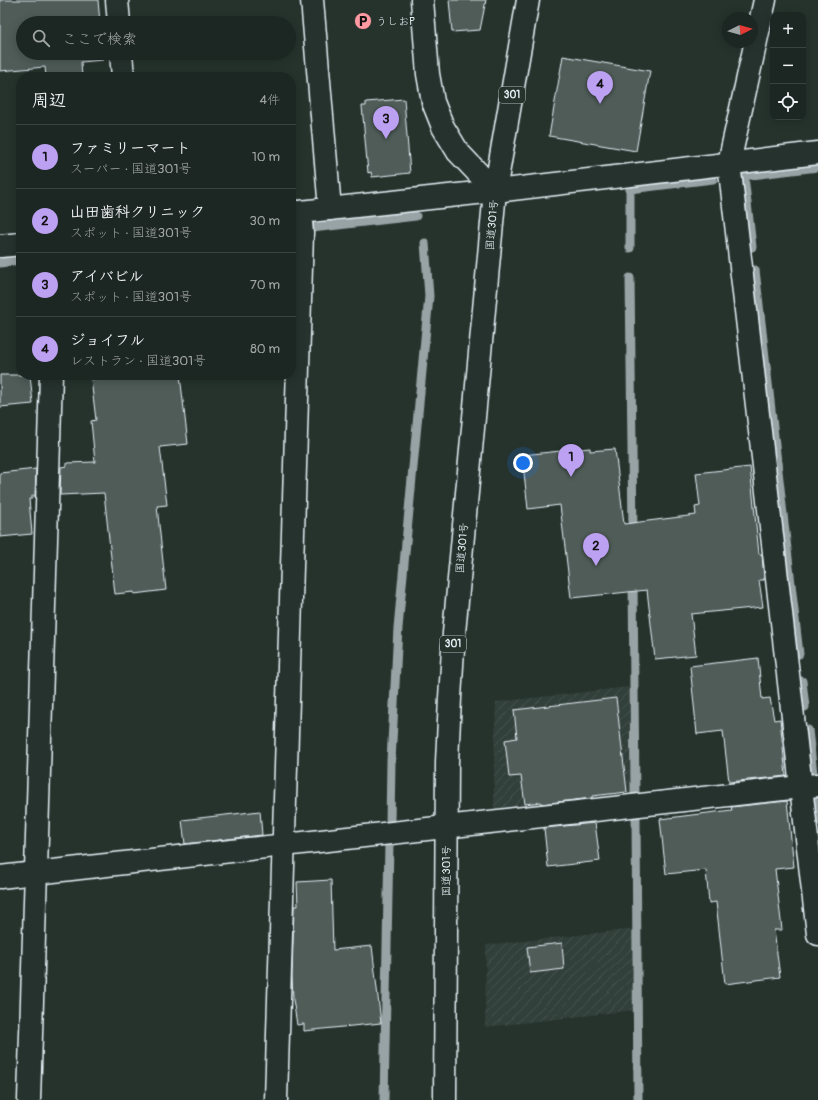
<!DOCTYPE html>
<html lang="ja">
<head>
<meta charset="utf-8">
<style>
	body { margin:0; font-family:Pangolin,"Klee One",sans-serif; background:#252e2a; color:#f1f3f6 }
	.controls { position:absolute; right:12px; top:12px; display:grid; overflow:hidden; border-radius:8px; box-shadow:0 2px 10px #0003 }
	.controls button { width:36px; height:36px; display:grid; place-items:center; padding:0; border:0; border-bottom:1px solid #3a4340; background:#1c2622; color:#f1f3f6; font:20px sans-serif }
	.compass { position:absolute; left:722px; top:12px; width:36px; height:36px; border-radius:50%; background:#1c2622; box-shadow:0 2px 10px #0003; rotate:84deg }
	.you { position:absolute; left:523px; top:463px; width:14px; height:14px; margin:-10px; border:3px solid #fff; border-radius:50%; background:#1a73e8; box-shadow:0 0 0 6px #1a73e833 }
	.badge { display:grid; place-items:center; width:26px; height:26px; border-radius:50%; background:#bca0f2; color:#111; font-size:13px; font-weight:700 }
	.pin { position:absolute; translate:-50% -33px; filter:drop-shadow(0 1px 2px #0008) }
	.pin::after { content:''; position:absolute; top:21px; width:14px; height:12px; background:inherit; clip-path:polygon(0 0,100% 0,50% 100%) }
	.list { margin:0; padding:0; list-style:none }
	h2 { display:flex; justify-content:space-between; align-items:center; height:52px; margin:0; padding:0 16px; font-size:17px }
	h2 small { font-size:13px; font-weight:400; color:#a0a5a5 }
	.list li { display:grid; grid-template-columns:26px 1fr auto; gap:12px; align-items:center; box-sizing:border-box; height:64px; padding:0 16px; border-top:1px solid #3a4340 }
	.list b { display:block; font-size:15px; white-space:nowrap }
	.list p { margin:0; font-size:13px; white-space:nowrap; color:#a0a5a5 }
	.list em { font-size:13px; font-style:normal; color:#a0a5a5 }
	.icon { flex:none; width:22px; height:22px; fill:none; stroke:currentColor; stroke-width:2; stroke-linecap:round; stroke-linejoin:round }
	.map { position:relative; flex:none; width:818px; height:1100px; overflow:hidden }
	.search { position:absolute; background:#1c2622; box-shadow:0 2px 10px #0003; left:16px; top:16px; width:280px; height:44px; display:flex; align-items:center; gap:10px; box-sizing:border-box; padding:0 14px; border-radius:22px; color:#a0a5a5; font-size:15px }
	.panel { position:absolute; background:#1c2622; box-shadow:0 2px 10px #0003; left:16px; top:72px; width:280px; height:308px; border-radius:16px }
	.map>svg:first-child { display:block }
</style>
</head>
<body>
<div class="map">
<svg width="818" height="1100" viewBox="0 0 818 1100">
	<defs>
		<pattern id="industrial-furrows" width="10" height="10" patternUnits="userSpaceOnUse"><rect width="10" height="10" fill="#333f3a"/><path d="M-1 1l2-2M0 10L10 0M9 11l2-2" fill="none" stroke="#47524e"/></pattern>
	</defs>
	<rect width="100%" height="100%" fill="#26332d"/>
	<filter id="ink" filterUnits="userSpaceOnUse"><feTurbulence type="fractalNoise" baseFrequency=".025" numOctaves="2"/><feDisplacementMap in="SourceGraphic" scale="8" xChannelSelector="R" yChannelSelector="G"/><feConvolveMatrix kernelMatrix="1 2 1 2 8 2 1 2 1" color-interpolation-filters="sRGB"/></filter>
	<g filter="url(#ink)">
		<!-- industrial -->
		<g fill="url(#industrial-furrows)">
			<path d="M 629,687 L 630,797 L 494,812 L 494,763 L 496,702 Z"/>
			<path d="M 634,929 L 635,1010 L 485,1027 L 486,945 Z"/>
		</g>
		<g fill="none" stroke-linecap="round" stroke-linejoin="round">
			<!-- stream -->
			<g stroke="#98a3a5" stroke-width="9">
				<path d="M 743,176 L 818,167"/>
				<path d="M 744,176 L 752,247"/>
				<path d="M 312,228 L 416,216"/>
				<path d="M 630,248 L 630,189 L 713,179"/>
				<path d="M 0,263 L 21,260"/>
				<path d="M 755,270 L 799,654"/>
				<path d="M 630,278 L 633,534"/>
				<path d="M 633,579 L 635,794"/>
				<path d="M 802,681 L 805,707"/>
				<path d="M 808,730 L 813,774"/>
				<path d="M 815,797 L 818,821"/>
				<path d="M 636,817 L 638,1100"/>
				<path d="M 390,824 L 391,761 L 398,628 L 429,296 L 425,243"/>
				<path d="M 384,1100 L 389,843"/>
			</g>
		</g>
		<!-- building -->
		<g fill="#505c59" stroke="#e8f1f8">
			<path d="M 0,0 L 98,0 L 100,23 L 23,23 L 23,53 L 103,53 L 103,60 L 81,62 L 82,77 L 46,77 L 45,67 L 0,71 Z"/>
			<path d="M 449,0 L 486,0 L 480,30 L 452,32 Z"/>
			<path d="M 563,56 L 650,71 L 636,151 L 549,136 Z"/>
			<path d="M 404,99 L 410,173 L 372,177 L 371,172 L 368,173 L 362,106 L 366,106 L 366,102 Z"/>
			<path d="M 0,375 L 30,375 L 33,404 L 0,407 Z"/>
			<path d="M 128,375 L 180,375 L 188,444 L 160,447 L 167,505 L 157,506 L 166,590 L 134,594 L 134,592 L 115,594 L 104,493 L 60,495 L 61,467 L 67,466 L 67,463 L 95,462 L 91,421 L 96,420 L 91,379 Z"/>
			<path d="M 590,448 L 590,451 L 615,449 L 624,524 L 696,515 L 695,507 L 700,506 L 696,473 L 750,467 L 759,554 L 762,554 L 764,580 L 759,580 L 763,607 L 691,614 L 696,655 L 655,659 L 647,590 L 571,598 L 560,505 L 528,509 L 522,455 Z"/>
			<path d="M 36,469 L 35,496 L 32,496 L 32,499 L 29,499 L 32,534 L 0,537 L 0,473 Z"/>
			<path d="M 758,658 L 762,699 L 770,698 L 774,720 L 780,719 L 786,776 L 729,782 L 723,731 L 697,734 L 690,666 Z"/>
			<path d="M 616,698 L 627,792 L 592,796 L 592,798 L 541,804 L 541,802 L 525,804 L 521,776 L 509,777 L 505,740 L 517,738 L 514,710 Z"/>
			<path d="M 787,801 L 794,867 L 775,869 L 782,930 L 774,930 L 780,977 L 725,984 L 716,902 L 709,903 L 706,870 L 666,874 L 660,819 L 732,810 L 731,807 Z"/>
			<path d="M 260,811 L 262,835 L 185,844 L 182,820 Z"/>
			<path d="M 595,823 L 600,861 L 548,867 L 544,828 Z"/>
			<path d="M 331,880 L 333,950 L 372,946 L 381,1023 L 304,1031 L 304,1024 L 297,1025 L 293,999 L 292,975 L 294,906 L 298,906 L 297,882 Z"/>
			<path d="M 562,943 L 564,969 L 530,973 L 527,947 Z"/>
		</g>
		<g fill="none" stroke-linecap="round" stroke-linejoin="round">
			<!-- street casing -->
			<g stroke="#e8f1f8" stroke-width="25">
				<g id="street">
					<path d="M 117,0 L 119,23"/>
					<path d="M 312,0 L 330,209"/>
					<path d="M 765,0 L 729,163 L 818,934"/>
					<path d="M 121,53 L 123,77"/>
					<path d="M 495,191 L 818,153"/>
					<path d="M 0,877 L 818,785"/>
					<path d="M 29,1100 L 51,375"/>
					<path d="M 276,1100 L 302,233 L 300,212"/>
				</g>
			</g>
			<!-- secondary casing -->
			<g stroke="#e8f1f8" stroke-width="25">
				<g id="secondary">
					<path d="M 422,0 L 428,74 L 433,102 L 443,127 L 458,152 L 495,191"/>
					<path d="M 291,213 L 495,191"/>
					<path d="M 0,246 L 21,244"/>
				</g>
			</g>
			<!-- highway casing -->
			<g stroke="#e8f1f8" stroke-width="25">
				<path id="highway" d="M 445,1100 L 447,762 L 450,698 L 454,633 L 495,191 L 528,0"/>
			</g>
			<!-- street -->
			<use href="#street" stroke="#26332d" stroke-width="22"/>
			<!-- secondary -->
			<use href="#secondary" stroke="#26332d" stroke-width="22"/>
			<!-- highway -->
			<use href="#highway" stroke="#26332d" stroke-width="22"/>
		</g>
	</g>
	<!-- icons -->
	<defs>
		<g id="parking-disc" transform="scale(0.9)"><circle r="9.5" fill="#ff9aa2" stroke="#26332d"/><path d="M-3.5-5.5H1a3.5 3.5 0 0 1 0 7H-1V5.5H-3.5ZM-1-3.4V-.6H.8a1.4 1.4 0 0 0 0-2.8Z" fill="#111"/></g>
	</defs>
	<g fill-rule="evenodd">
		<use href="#parking-disc" x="363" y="21"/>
	</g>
	<g text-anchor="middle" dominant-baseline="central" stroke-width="3" stroke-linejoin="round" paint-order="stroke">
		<!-- shield labels -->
		<g fill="#26332d" stroke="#aeb8bb" stroke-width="1">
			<rect x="499" y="87" width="26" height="16" rx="3"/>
			<rect x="440" y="636" width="26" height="16" rx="3"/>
		</g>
		<g font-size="10" font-weight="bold" fill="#e8f1f8">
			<text x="512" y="95">301</text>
			<text x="453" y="644">301</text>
		</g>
		<!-- poi labels -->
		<g font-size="11" fill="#e8f1f8" stroke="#26332d" text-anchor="start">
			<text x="376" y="21">うしおP</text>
		</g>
		<!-- street labels -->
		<g font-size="11" fill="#e8f1f8" stroke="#26332d">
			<text transform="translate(492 225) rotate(-85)">国道301号</text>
			<text transform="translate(462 548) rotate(-85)">国道301号</text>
			<text transform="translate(446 871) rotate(-90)">国道301号</text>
		</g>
	</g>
</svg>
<div class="controls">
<button>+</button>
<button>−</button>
<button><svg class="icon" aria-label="locate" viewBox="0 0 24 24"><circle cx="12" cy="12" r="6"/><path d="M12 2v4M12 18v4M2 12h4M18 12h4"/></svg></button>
</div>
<svg class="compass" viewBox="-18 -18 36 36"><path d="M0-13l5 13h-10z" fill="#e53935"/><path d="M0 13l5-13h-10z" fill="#a0a5a5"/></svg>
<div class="you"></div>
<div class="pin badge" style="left:571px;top:477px">1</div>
<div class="pin badge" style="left:596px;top:566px">2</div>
<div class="pin badge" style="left:386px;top:139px">3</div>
<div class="pin badge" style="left:600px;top:104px">4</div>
<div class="search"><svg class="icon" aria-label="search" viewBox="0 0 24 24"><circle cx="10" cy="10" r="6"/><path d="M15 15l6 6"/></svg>ここで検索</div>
<section class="panel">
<h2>周辺<small>4件</small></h2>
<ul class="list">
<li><span class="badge">1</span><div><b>ファミリーマート</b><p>スーパー · 国道301号</p></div><em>10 m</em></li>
<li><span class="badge">2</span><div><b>山田歯科クリニック</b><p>スポット · 国道301号</p></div><em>30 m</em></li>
<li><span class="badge">3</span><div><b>アイバビル</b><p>スポット · 国道301号</p></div><em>70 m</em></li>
<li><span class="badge">4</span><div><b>ジョイフル</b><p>レストラン · 国道301号</p></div><em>80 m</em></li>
</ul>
</section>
</div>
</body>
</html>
